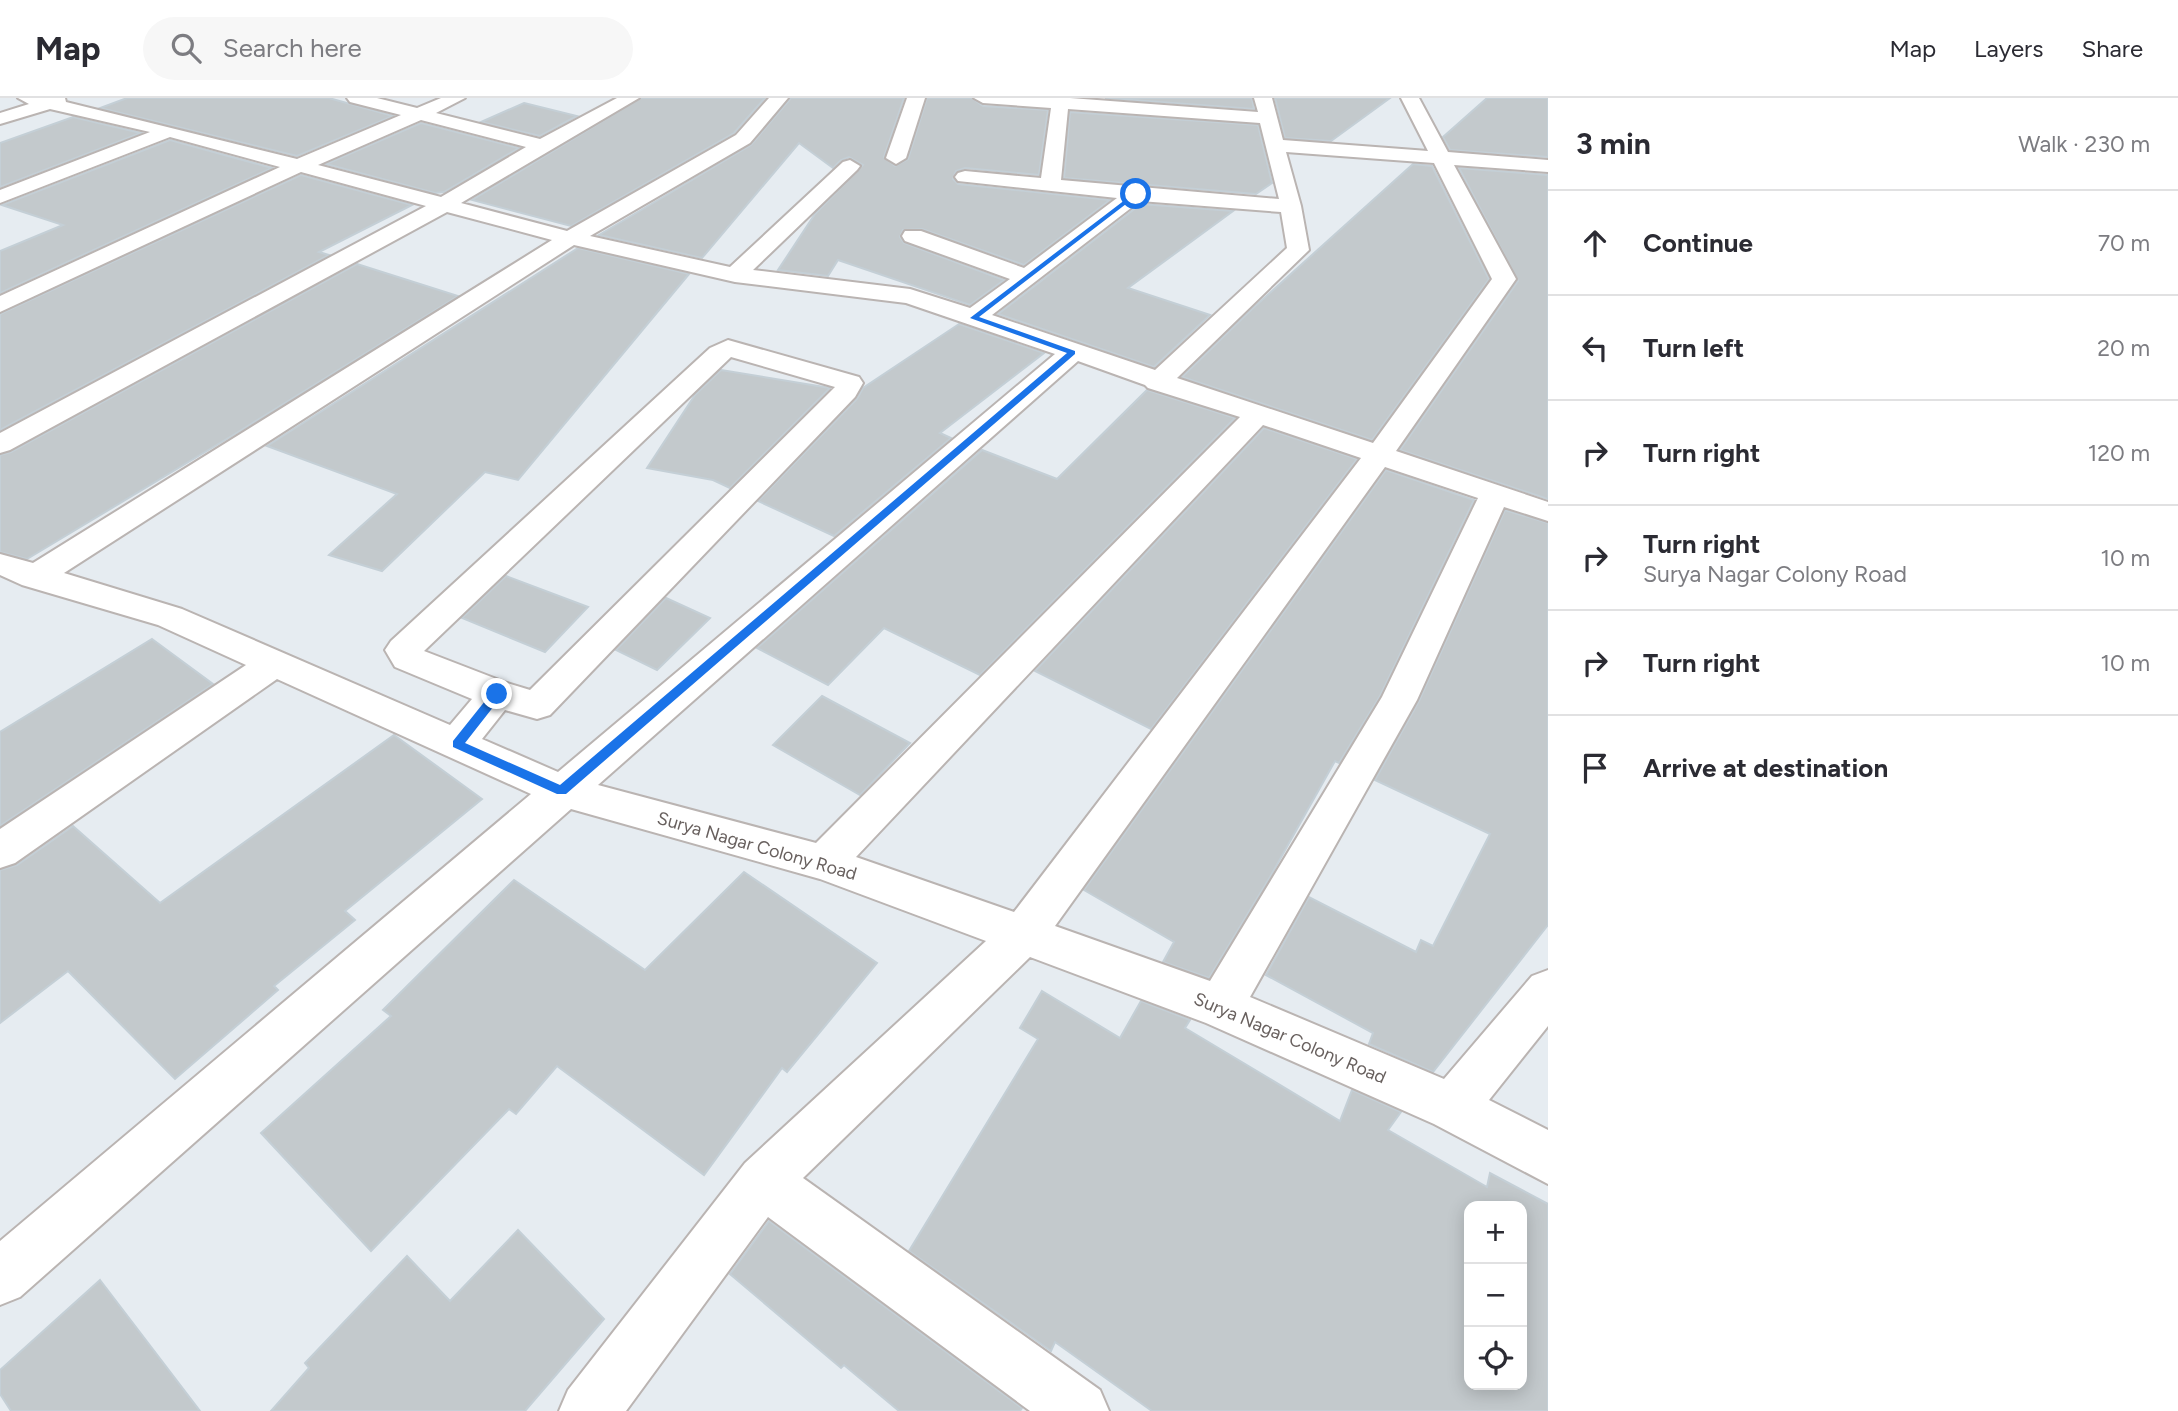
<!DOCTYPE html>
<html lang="en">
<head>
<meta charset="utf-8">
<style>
	body { margin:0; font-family:Figtree,sans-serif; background:#f7f7f7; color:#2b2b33 }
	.controls { position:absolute; right:21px; bottom:21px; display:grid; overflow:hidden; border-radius:14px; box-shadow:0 4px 18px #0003 }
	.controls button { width:63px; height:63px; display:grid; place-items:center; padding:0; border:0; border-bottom:2px solid #e1e1e2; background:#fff; color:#2b2b33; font:35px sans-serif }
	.stop { position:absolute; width:21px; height:21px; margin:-16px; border:5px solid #1a73e8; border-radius:50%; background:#fff }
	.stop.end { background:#1a73e8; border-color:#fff; box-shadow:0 2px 7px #0008 }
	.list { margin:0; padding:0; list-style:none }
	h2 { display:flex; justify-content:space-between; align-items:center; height:91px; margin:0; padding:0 28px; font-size:30px }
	h2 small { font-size:23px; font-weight:400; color:#7c7c81 }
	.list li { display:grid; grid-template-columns:46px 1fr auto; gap:21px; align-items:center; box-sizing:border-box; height:105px; padding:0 28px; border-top:2px solid #e1e1e2 }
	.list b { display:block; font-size:26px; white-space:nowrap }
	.list p { margin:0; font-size:23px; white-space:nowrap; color:#7c7c81 }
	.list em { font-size:23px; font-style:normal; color:#7c7c81 }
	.icon { flex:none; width:38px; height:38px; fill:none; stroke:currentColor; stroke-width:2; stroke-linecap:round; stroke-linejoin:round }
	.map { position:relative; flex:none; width:1548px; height:1313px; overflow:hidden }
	header { display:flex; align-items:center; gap:42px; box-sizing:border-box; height:98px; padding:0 35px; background:#fff; border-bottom:2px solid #e1e1e2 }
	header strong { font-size:33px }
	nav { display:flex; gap:38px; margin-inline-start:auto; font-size:24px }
	.search { width:490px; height:63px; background:#f7f7f7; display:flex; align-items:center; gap:18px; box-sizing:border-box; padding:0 24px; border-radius:38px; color:#7c7c81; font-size:26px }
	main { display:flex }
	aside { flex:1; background:#fff }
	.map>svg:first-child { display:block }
</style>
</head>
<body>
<header>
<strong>Map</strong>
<div class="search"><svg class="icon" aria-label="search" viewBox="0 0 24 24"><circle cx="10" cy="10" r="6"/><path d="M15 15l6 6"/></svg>Search here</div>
<nav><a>Map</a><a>Layers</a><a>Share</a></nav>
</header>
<main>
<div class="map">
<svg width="1548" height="1313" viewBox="0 0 1548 1313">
	<rect width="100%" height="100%" fill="#e6ecf1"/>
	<!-- building -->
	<g fill="#c3c9cc" stroke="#c4cfd6" stroke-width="2" fill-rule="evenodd">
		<path d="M 127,0 L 329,0 L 393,18 L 297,58 L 100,10 Z"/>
		<path d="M 641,0 L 765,0 L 734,35 L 571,128 L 472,102 Z"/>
		<path d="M 791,0 L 904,0 L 884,59 L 895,68 L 908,61 L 927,0 L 972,0 L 983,8 L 1048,12 L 1039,77 L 965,70 L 956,73 L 953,81 L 958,86 L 1110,102 L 1024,167 L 922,131 L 903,132 L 900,139 L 904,145 L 1004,182 L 970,207 L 838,162 L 828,178 L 778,172 L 815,116 L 863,67 L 849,59 L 841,62 L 833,70 L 799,45 L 702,160 L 599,137 L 751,47 Z"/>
		<path d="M 1105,0 L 1252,0 L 1254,11 Z"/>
		<path d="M 1275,0 L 1390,0 L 1331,43 L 1285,40 Z"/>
		<path d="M 1487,0 L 1548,0 L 1548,59 L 1450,52 L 1443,39 Z"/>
		<path d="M 524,5 L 577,18 L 540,38 L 481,24 Z"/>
		<path d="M 1070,14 L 1258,27 L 1272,85 L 1256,96 L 1064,80 Z"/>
		<path d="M 73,19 L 141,35 L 0,89 L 0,45 Z"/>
		<path d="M 421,25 L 519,50 L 444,94 L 435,95 L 326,66 Z"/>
		<path d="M 170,42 L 272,70 L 0,195 L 0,153 L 63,127 L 2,107 Z"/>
		<path d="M 1413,66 L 1432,68 L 1489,181 L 1372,342 L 1182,279 L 1252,211 Z"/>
		<path d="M 1459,70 L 1548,77 L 1548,401 L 1400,352 L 1518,183 Z"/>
		<path d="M 301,77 L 412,107 L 319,154 L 329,157 L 0,332 L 0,216 Z"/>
		<path d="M 1141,106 L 1233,113 L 1128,190 L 1210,217 L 1154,269 L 998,216 Z"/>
		<path d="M 578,150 L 689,176 L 518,382 L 485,374 L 382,473 L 329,457 L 397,396 L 267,348 Z"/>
		<path d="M 357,166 L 458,198 L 235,336 L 27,461 L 0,454 L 0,357 L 11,354 Z"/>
		<path d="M 959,226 L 1044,255 L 940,335 L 951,340 L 834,438 L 758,403 L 857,301 L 863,290 Z"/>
		<path d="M 721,272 L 830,290 L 730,390 L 713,382 L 647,370 L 695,297 Z"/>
		<path d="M 1147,292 L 1235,320 L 980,577 L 884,530 L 828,587 L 757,550 L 982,352 L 1057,381 Z"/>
		<path d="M 1264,330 L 1357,361 L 1151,631 L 1035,573 Z"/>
		<path d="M 1386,372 L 1474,402 L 1380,598 L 1339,665 L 1335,663 L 1270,779 L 1209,880 L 1163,864 L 1174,844 L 1084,792 Z"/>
		<path d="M 1505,412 L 1548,425 L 1548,827 L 1433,974 L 1369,946 L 1373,935 L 1266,877 L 1309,799 L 1416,854 L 1421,842 L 1433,848 L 1490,736 L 1375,682 L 1419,603 Z"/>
		<path d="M 506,478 L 588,509 L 545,554 L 462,520 Z"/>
		<path d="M 666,500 L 710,520 L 657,572 L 616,552 Z"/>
		<path d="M 152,541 L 213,586 L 0,728 L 0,634 Z"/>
		<path d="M 822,598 L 910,645 L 860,697 L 773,647 Z"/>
		<path d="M 394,637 L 482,701 L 345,813 L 355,822 L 274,888 L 278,892 L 175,981 L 68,873 L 0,925 L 0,772 L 17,767 L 73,728 L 160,805 Z"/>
		<path d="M 744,774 L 877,865 L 787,974 L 782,970 L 704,1077 L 557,968 L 516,1016 L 509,1011 L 371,1153 L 261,1035 L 391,918 L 383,912 L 514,782 L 645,872 Z"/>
		<path d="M 1042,893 L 1120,940 L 1141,903 L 1190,922 L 1185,930 L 1340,1023 L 1352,992 L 1401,1014 L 1388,1032 L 1487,1089 L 1490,1075 L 1548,1106 L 1548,1313 L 1152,1313 L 1055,1244 L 1051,1253 L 909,1153 L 1038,941 L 1020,930 ZM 1469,1108 L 1522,1108 L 1522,1287 L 1469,1287 Z"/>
		<path d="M 769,1123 L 1022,1310 L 1020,1313 L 899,1313 L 844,1267 L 841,1270 L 730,1176 Z"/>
		<path d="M 518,1132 L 604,1221 L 525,1313 L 271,1313 L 309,1270 L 305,1265 L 407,1158 L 450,1203 Z"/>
		<path d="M 100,1182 L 200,1313 L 11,1313 L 0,1296 L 0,1272 Z"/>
	</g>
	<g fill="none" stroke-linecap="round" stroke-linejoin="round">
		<!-- street casing -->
		<g stroke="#bab4b2" stroke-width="4">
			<g id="street">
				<path d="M 18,0 L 65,0 L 66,4 L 297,61 L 401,17 L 350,4 L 347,0 L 377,0 L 417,10 L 441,0 L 465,0 L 436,15 L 540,41 L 617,0 L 639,0 L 461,105 L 567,133 L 736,37 L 769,0 L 788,0 L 750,45 L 590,138 L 730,169 L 843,64 L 850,62 L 860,68 L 857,72 L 753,172 L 910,191 L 970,210 L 1010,181 L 905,143 L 902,138 L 905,133 L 921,133 L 1024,170 L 1117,100 L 958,83 L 955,79 L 958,75 L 965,73 L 1041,80 L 1051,10 L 983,5 L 974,0 L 1070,0 L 1258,14 L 1254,0 L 1272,0 L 1283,42 L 1428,53 L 1401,0 L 1419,0 L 1448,54 L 1548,62 L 1548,74 L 1454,67 L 1516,181 L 1396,353 L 1548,404 L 1548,423 L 1504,409 L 1417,602 L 1250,899 L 1444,981 L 1532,878 L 1548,872 L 1548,928 L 1489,1002 L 1548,1032 L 1548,1086 L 1434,1026 L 1206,925 L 1030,859 L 803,1080 L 1100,1292 L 1109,1313 L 1030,1313 L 768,1119 L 626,1313 L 559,1313 L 568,1292 L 745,1065 L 986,843 L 820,781 L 571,711 L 20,1199 L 0,1207 L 0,1143 L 531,696 L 277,581 L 15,765 L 0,770 L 0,731 L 246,567 L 158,527 L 22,487 L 0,477 L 0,456 L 33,465 L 552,142 L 447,114 L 10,352 L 0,355 L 0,335 L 426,108 L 301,74 L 0,214 L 0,198 L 280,69 L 170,39 L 0,105 L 0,92 L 150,34 L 50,11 L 0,26 L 0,15 L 29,6 ZM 1068,11 L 1260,25 L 1279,101 L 1061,82 ZM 421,22 L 526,49 L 441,99 L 318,67 ZM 1286,54 L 1434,65 L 1492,181 L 1373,345 L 1177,280 L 1309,152 L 1301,108 ZM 1140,103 L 1281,114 L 1287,150 L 1155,272 L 992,217 ZM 574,147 L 735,184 L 906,205 L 1055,256 L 558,674 L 482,641 L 505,612 L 537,621 L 550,617 L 855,299 L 863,285 L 859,279 L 728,242 L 710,250 L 391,543 L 385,552 L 395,569 L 472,601 L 450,627 L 182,511 L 64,475 ZM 731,259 L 835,289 L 530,592 L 507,585 L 424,553 ZM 1078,263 L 1145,287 L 1148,290 L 1240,319 L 816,745 L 598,687 ZM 1263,327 L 1361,360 L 1014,814 L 856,759 ZM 1385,369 L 1478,400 L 1382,599 L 1210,883 L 1055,828 Z"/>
				<path d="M 907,0 L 925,0 L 906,60 L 896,66 L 886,60 Z"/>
			</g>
		</g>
		<!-- street -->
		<use href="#street" fill="#fff" fill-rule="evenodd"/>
	</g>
	<!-- route -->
	<path fill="#1a73e8" d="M 1134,95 L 1139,96 L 979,219 L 1075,253 L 1075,256 L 566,696 L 557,696 L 453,649 L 453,643 L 493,593 L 501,593 L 501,599 L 465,645 L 560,687 L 1067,255 L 970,220 Z"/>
	<g text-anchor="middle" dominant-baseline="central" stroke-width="5" stroke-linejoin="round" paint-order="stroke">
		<!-- street labels -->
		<g font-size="18" fill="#68605e" stroke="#fff">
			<text transform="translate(757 748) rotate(16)">Surya Nagar Colony Road</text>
			<text transform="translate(1290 940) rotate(23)">Surya Nagar Colony Road</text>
		</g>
	</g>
</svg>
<div class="controls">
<button>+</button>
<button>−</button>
<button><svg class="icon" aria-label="locate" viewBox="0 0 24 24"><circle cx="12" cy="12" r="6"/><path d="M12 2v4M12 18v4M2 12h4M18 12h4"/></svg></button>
</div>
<div class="stop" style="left:1136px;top:96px"></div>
<div class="stop end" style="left:497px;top:596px"></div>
</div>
<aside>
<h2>3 min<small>Walk · 230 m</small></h2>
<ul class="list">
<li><svg class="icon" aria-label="ahead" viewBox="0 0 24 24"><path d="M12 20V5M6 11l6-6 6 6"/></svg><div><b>Continue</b></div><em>70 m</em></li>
<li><svg class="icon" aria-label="left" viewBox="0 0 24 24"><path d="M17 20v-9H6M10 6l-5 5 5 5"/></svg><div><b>Turn left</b></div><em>20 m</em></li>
<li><svg class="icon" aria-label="right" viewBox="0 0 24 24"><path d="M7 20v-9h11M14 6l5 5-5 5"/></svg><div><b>Turn right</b></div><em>120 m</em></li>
<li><svg class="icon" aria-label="right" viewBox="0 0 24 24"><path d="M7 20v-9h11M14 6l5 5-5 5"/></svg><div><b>Turn right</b><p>Surya Nagar Colony Road</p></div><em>10 m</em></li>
<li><svg class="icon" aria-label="right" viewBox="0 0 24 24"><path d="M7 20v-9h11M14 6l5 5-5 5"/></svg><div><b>Turn right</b></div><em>10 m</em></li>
<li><svg class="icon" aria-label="arrive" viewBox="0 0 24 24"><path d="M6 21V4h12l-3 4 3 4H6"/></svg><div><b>Arrive at destination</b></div></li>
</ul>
</aside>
</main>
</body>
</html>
